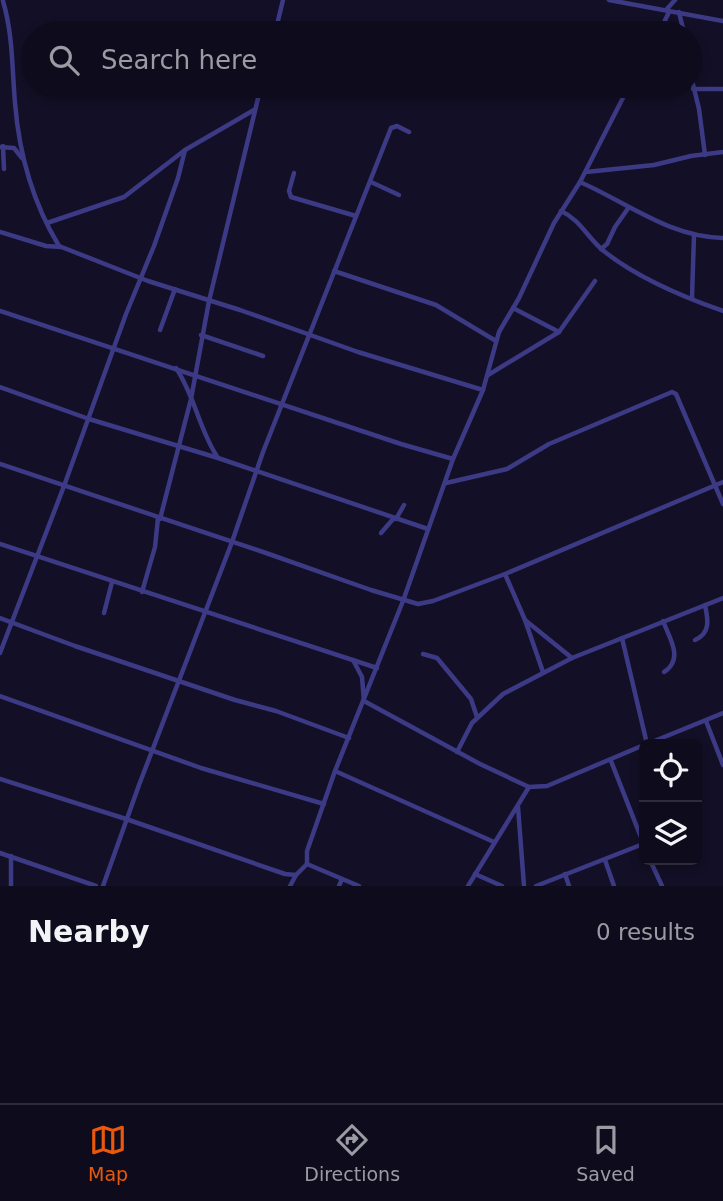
<!DOCTYPE html>
<html lang="en">
<head>
<meta charset="utf-8">
<style>
	body { margin:0; font-family:"DejaVu Sans",sans-serif; background:#171425; color:#f1f3f6 }
	.controls { position:absolute; right:21px; bottom:21px; display:grid; overflow:hidden; border-radius:10px; box-shadow:0 4px 10px #0003 }
	.controls button { width:63px; height:63px; display:grid; place-items:center; padding:0; border:0; border-bottom:2px solid #2e2b3b; background:#0e0b1c; color:#f1f3f6; font:35px sans-serif }
	.list { margin:0; padding:0; list-style:none }
	h2 { display:flex; justify-content:space-between; align-items:center; height:91px; margin:0; padding:0 28px; font-size:30px }
	h2 small { font-size:23px; font-weight:400; color:#9b9ba3 }
	.icon { flex:none; width:38px; height:38px; fill:none; stroke:currentColor; stroke-width:2; stroke-linecap:round; stroke-linejoin:round }
	.map { position:relative; flex:none; width:723px; height:886px; overflow:hidden }
	.search { position:absolute; background:#0e0b1c; box-shadow:0 4px 10px #0003; left:21px; right:21px; top:21px; height:77px; display:flex; align-items:center; gap:18px; box-sizing:border-box; padding:0 24px; border-radius:38px; color:#9b9ba3; font-size:26px }
	.sheet { height:217px; background:#0e0b1c }
	nav { display:flex; justify-content:space-around; align-items:center; box-sizing:border-box; height:98px; border-top:2px solid #2e2b3b; background:#0e0b1c; font-size:19px; color:#9b9ba3 }
	nav a { display:grid; justify-items:center; gap:4px }
	nav .on { color:#ea580c }
	.map>svg:first-child { display:block }
</style>
</head>
<body>
<div class="map">
<svg width="723" height="886" viewBox="0 0 723 886">
	<rect width="100%" height="100%" fill="#130f26"/>
	<g fill="none" stroke-linecap="round" stroke-linejoin="round">
		<!-- street -->
		<g stroke="#3d3a85" stroke-width="4.5">
			<path d="M 609,0 L 723,21"/>
			<path d="M 3,1 C 13,35 12,68 15,103 C 19,153 33,203 59,246 L 148,281 L 240,310 L 358,352 L 483,390"/>
			<path d="M 666,10 L 675,0"/>
			<path d="M 679,12 L 684,33"/>
			<path d="M 275,33 L 283,0"/>
			<path d="M 659,33 L 669,12"/>
			<path d="M 690,72 L 699,109 L 705,155"/>
			<path d="M 693,89 L 723,89"/>
			<path d="M 3,146 L 4,169"/>
			<path d="M 0,147 L 14,148 L 22,158"/>
			<path d="M 586,172 L 654,165 L 691,156 L 723,152"/>
			<path d="M 294,173 L 289,191 L 291,197 L 356,216"/>
			<path d="M 371,182 L 399,195"/>
			<path d="M 580,182 C 628,203 669,237 723,238"/>
			<path d="M 561,211 C 581,220 588,239 605,252 C 638,278 683,297 723,311"/>
			<path d="M 47,223 L 124,197 L 185,150 L 254,110"/>
			<path d="M 0,232 L 46,246 L 61,247"/>
			<path d="M 601,249 L 607,244 L 615,227 L 629,207"/>
			<path d="M 334,271 L 436,305 L 496,341"/>
			<path d="M 692,298 L 694,235"/>
			<path d="M 513,308 L 559,332"/>
			<path d="M 0,311 L 401,444 L 453,459"/>
			<path d="M 160,330 L 175,289"/>
			<path d="M 201,335 L 263,356"/>
			<path d="M 176,368 C 195,396 199,430 218,458"/>
			<path d="M 488,375 L 559,332 L 595,281"/>
			<path d="M 0,387 L 89,419 L 218,458 L 428,529"/>
			<path d="M 0,464 L 266,553 L 371,590 L 418,604 L 433,601 L 505,574 L 723,482"/>
			<path d="M 446,483 L 507,469 L 549,444 L 672,392 L 676,394 L 723,504"/>
			<path d="M 160,519 L 191,399 L 209,301 L 261,86"/>
			<path d="M 396,519 L 404,505"/>
			<path d="M 381,533 L 394,518"/>
			<path d="M 0,544 L 377,668"/>
			<path d="M 505,574 L 525,620 L 543,672"/>
			<path d="M 142,592 L 155,547 L 158,518"/>
			<path d="M 104,613 L 112,582"/>
			<path d="M 0,618 L 75,646 L 235,700 L 276,711 L 349,738"/>
			<path d="M 525,620 L 572,658"/>
			<path d="M 663,621 C 670,639 684,659 664,672"/>
			<path d="M 622,638 L 647,744"/>
			<path d="M 695,640 C 711,633 708,619 705,605"/>
			<path d="M 0,653 L 64,486 L 126,314 L 154,246 L 178,178 L 185,150"/>
			<path d="M 423,654 L 437,658 L 471,699 L 477,717"/>
			<path d="M 353,660 L 362,677 L 364,701 L 480,764 L 529,787 L 547,786 L 644,745"/>
			<path d="M 0,696 L 201,768 L 324,804"/>
			<path d="M 706,721 L 723,765"/>
			<path d="M 647,744 L 723,713"/>
			<path d="M 457,752 L 472,723 L 503,694 L 572,658 L 723,598"/>
			<path d="M 611,761 L 644,845"/>
			<path d="M 335,771 L 494,842"/>
			<path d="M 0,779 L 126,819 L 285,874 L 296,875"/>
			<path d="M 518,807 L 524,886"/>
			<path d="M 0,853 L 96,886"/>
			<path d="M 11,856 L 11,886"/>
			<path d="M 605,860 L 614,886"/>
			<path d="M 650,860 L 662,886"/>
			<path d="M 475,874 L 502,886"/>
			<path d="M 565,874 L 569,886"/>
			<path d="M 103,886 L 139,785 L 232,542 L 263,452 L 391,128 L 397,126 L 409,132"/>
			<path d="M 290,886 L 296,875 L 307,864"/>
			<path d="M 339,886 L 342,879"/>
			<path d="M 359,886 L 307,864 L 307,851 L 335,771 L 403,601 L 453,459 L 483,390 L 499,332 L 519,298 L 554,223 L 580,182 L 629,86"/>
			<path d="M 468,886 L 529,787"/>
			<path d="M 536,886 L 643,844"/>
		</g>
	</g>
</svg>
<div class="controls">
<button><svg class="icon" aria-label="locate" viewBox="0 0 24 24"><circle cx="12" cy="12" r="6"/><path d="M12 2v4M12 18v4M2 12h4M18 12h4"/></svg></button>
<button><svg class="icon" aria-label="layers" viewBox="0 0 24 24"><path d="M12 4l9 5-9 5-9-5zM3 14l9 5 9-5"/></svg></button>
</div>
<div class="search"><svg class="icon" aria-label="search" viewBox="0 0 24 24"><circle cx="10" cy="10" r="6"/><path d="M15 15l6 6"/></svg>Search here</div>
</div>
<section class="sheet">
<h2>Nearby<small>0 results</small></h2>
<ul class="list">
</ul>
</section>
<nav>
<a class="on"><svg class="icon" aria-label="map" viewBox="0 0 24 24"><path d="M3 6l6-2 6 2 6-2v14l-6 2-6-2-6 2zM9 4v14M15 6v14"/></svg>Map</a>
<a><svg class="icon" aria-label="directions" viewBox="0 0 24 24"><path d="M12 3l9 9-9 9-9-9zM9 14v-3h6M13 9l2 2-2 2"/></svg>Directions</a>
<a><svg class="icon" aria-label="saved" viewBox="0 0 24 24"><path d="M7 4h10v16l-5-4-5 4z"/></svg>Saved</a>
</nav>
</body>
</html>
